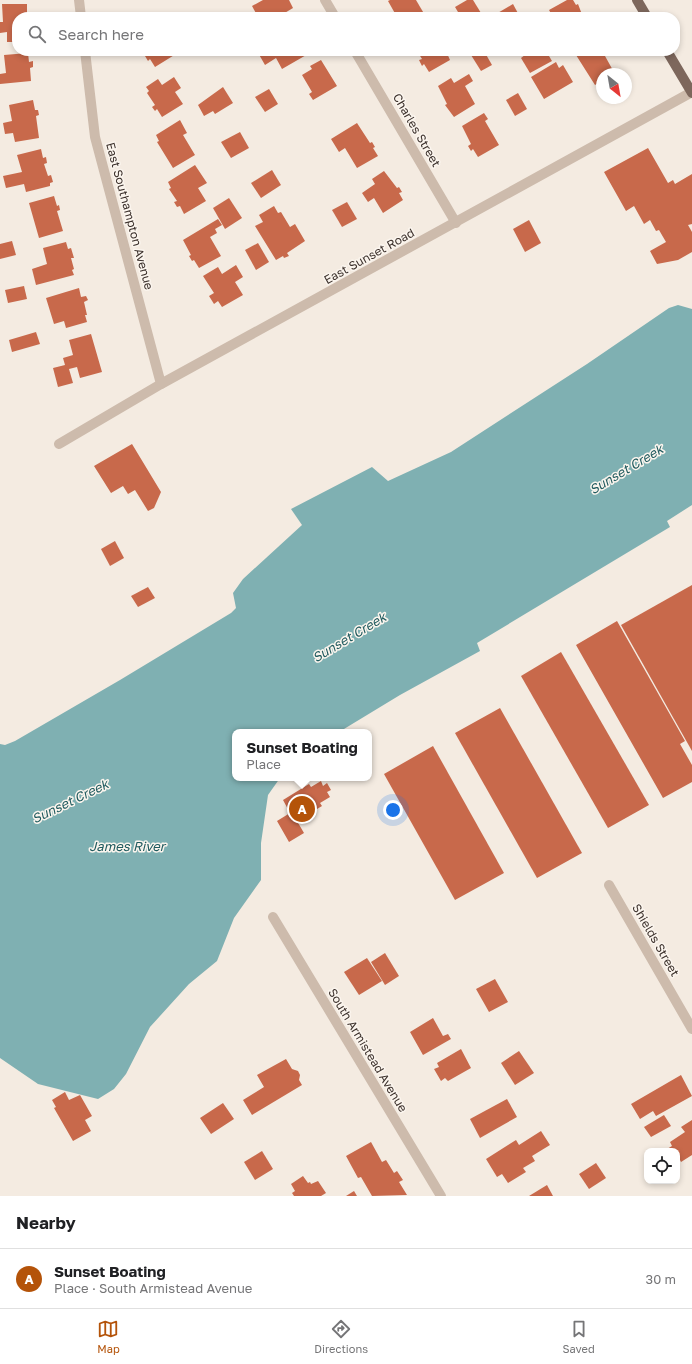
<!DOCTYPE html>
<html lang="en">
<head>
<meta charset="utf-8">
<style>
	body { margin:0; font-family:"Golos Text",sans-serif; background:#f2f2f2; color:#202124 }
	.controls { position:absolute; right:12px; bottom:12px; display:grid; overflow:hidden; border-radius:8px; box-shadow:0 2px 6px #0003 }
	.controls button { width:36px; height:36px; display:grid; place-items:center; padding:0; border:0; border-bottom:1px solid #e0e0e0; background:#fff; color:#202124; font:20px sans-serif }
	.compass { position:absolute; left:596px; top:68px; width:36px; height:36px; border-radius:50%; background:#fff; box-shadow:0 2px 6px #0003; rotate:149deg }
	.you { position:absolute; left:393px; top:810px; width:14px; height:14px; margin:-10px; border:3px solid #fff; border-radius:50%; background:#1a73e8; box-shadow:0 0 0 6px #1a73e833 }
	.badge { display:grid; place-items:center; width:26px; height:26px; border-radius:50%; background:#b45309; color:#fff; font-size:13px; font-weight:700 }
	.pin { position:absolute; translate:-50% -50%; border:2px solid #fff; box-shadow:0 1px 4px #0006 }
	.popup { position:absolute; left:232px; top:729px; width:140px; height:52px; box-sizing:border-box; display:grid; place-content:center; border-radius:8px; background:#fff; filter:drop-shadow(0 1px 3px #0005); font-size:13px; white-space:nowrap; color:#757577 }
	.popup b { font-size:15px; color:#202124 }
	.popup::after { content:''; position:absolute; left:50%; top:100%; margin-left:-8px; border:8px solid transparent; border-top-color:#fff }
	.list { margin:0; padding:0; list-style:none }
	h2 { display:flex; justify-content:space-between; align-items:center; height:52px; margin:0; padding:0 16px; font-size:17px }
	h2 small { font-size:13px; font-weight:400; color:#757577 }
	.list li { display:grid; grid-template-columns:26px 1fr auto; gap:12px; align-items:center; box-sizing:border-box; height:60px; padding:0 16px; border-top:1px solid #e0e0e0 }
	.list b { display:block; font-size:15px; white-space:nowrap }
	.list p { margin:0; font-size:13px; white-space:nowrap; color:#757577 }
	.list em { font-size:13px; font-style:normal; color:#757577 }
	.icon { flex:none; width:22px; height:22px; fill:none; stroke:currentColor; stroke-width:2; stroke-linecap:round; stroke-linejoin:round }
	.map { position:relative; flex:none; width:692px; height:1196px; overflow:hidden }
	.search { position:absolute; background:#fff; box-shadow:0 2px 6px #0003; left:12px; right:12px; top:12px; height:44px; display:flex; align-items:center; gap:10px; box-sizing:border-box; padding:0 14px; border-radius:16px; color:#757577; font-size:15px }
	.sheet { height:112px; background:#fff }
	nav { display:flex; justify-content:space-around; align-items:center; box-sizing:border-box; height:56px; border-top:1px solid #e0e0e0; background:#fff; font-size:11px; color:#757577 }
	nav a { display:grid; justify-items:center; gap:2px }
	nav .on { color:#b45309 }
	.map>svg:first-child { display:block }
</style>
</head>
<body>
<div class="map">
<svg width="692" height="1196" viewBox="0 0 692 1196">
	<rect width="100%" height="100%" fill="#f4ebe1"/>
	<!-- water -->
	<path fill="#7fb0b2" d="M 678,305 L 692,309 L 692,505 L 667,521 L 670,527 L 477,643 L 480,651 L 400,695 L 339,732 L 235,732 L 235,778 L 280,778 L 268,795 L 261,843 L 261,880 L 234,918 L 217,961 L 189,984 L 150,1027 L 126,1074 L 114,1089 L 98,1099 L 38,1084 L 0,1058 L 0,744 L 5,745 L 15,741 L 120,680 L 231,613 L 236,608 L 233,593 L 243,579 L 302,525 L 291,509 L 372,467 L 388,481 L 451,452 L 587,364 L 669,308 Z"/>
	<!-- building -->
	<g fill="#c8694b">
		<path d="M 263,0 L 289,0 L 293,8 L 278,17 L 258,17 L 252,6 Z"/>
		<path d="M 390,0 L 416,0 L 426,17 L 397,17 L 388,1 Z"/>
		<path d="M 467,0 L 473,0 L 481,13 L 474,17 L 461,17 L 455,7 Z"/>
		<path d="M 567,0 L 573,0 L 576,5 L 578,4 L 583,17 L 553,17 L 549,10 Z"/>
		<path d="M 2,4 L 27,4 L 27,13 L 30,13 L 30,17 L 17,17 L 17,42 L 7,42 L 7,32 L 0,33 L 0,22 L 3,22 Z"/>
		<path d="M 513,4 L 520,17 L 498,17 L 496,14 Z"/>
		<path d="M 145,51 L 174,51 L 176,54 L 155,67 L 150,59 L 148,61 L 145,56 L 147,54 Z"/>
		<path d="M 257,51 L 306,51 L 308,54 L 282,69 L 276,58 L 265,65 Z"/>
		<path d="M 417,51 L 446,51 L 450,60 L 429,72 L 424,64 L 422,66 L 419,60 L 422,59 Z"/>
		<path d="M 478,51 L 484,51 L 492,65 L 481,71 L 471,55 Z"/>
		<path d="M 530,51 L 546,51 L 552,61 L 530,73 L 521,58 Z"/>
		<path d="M 583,51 L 605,51 L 607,54 L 605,56 L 615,74 L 602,74 L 602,81 L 595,85 L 576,55 Z"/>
		<path d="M 28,53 L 29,62 L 33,61 L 33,67 L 30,68 L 31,81 L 0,84 L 0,74 L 6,73 L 4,55 Z"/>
		<path d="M 321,60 L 337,86 L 313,100 L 309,94 L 312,92 L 302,75 L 312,69 L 310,66 Z"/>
		<path d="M 556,62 L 559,68 L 563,65 L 573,82 L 544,99 L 531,77 Z"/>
		<path d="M 469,74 L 473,81 L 465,86 L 475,104 L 454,117 L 445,105 L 447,104 L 438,86 L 451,78 L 454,83 Z"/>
		<path d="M 174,77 L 181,88 L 175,92 L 183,104 L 162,117 L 157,109 L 155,111 L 152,107 L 155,105 L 147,93 L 149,91 L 146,87 L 158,79 L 162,85 Z"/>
		<path d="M 223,87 L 233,103 L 215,114 L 213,111 L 204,116 L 198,105 Z"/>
		<path d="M 269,89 L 278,104 L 265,112 L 255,97 Z"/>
		<path d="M 518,93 L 527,109 L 515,116 L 506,100 Z"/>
		<path d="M 33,100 L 35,110 L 38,110 L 39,115 L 36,116 L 39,138 L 15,142 L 13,133 L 5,134 L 3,123 L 12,121 L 9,105 Z"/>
		<path d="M 484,113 L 488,119 L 485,121 L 499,145 L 478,157 L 473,149 L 471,151 L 468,146 L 471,144 L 462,126 Z"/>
		<path d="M 180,120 L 187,133 L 183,135 L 195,155 L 173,168 L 157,142 L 159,141 L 156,135 Z"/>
		<path d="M 357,123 L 370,143 L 372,142 L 375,147 L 373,148 L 378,156 L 357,168 L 345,148 L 339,152 L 331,139 Z"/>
		<path d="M 240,132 L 249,148 L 231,158 L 221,142 Z"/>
		<path d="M 648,148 L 668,183 L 673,180 L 675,184 L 692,174 L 692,224 L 688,225 L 692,232 L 692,252 L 678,260 L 657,264 L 650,251 L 666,242 L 659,230 L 656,231 L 650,220 L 644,224 L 634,206 L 626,211 L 604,172 Z"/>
		<path d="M 41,149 L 43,158 L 46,157 L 47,163 L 44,164 L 48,176 L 51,175 L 53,182 L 50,183 L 50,186 L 26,192 L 24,184 L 6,188 L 3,176 L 22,172 L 17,155 Z"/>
		<path d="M 195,165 L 207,183 L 198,188 L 206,201 L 184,214 L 180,206 L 177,207 L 174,202 L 177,201 L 169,189 L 171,188 L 168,182 Z"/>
		<path d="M 272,170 L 281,185 L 261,198 L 251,183 Z"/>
		<path d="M 384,171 L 397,188 L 399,187 L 402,192 L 399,193 L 403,200 L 383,213 L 374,198 L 368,202 L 362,193 L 375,184 L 372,179 Z"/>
		<path d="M 54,196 L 57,206 L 59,205 L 60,210 L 57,211 L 63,231 L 39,238 L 29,203 Z"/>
		<path d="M 229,198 L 242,218 L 225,229 L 213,208 Z"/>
		<path d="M 347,202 L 357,219 L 342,227 L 332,210 Z"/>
		<path d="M 274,206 L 278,213 L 281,212 L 290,227 L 295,224 L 305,241 L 287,253 L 289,256 L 284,258 L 283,256 L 276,260 L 255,226 L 263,222 L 259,215 Z"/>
		<path d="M 218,219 L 222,225 L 215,229 L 217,233 L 210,237 L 221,256 L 199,268 L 194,260 L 192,261 L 189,256 L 191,255 L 183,240 Z"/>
		<path d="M 529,220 L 541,243 L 525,252 L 513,229 Z"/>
		<path d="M 12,241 L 16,255 L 0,259 L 0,244 Z"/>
		<path d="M 66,242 L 68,249 L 71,248 L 74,258 L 71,258 L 74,269 L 72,270 L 74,275 L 36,285 L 32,269 L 47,264 L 43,248 Z"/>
		<path d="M 258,243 L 269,262 L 256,270 L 245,250 Z"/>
		<path d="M 236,265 L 243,277 L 235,282 L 243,295 L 222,307 L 218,301 L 214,304 L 209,296 L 214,293 L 203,276 L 218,267 L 222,274 Z"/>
		<path d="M 24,286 L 27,299 L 8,303 L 5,290 Z"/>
		<path d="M 79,288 L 81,297 L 86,296 L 88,300 L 84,302 L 87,315 L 85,315 L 87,322 L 66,328 L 64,321 L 54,324 L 46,298 Z"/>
		<path d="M 36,332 L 40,344 L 12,352 L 9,340 Z"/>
		<path d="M 91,334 L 102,372 L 80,378 L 77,367 L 69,369 L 73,383 L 58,387 L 53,368 L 65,365 L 63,358 L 73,355 L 69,340 Z"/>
		<path d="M 132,444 L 161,492 L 154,508 L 148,511 L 135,490 L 128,494 L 123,486 L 111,493 L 94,466 Z"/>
		<path d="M 115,541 L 124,558 L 110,566 L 101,549 Z"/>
		<path d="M 692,585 L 692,751 L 621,625 Z"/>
		<path d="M 148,587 L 155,598 L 138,607 L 131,596 Z"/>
		<path d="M 617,621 L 685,741 L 680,744 L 692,765 L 692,782 L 663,798 L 576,645 Z"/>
		<path d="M 561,652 L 649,805 L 608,828 L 521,676 Z"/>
		<path d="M 500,708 L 582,853 L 537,878 L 455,733 Z"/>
		<path d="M 433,746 L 504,873 L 455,900 L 384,774 Z"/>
		<path d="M 321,781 L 323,786 L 327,783 L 331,790 L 327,792 L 330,797 L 320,803 L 322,806 L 297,821 L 304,833 L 289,842 L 277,821 L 290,813 L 283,800 L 309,784 L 311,787 Z"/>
		<path d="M 385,953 L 399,976 L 385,985 L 371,962 Z"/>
		<path d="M 367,958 L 382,981 L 359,995 L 344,972 Z"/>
		<path d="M 495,979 L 508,1002 L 489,1012 L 476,989 Z"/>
		<path d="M 433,1018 L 443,1036 L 448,1034 L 451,1039 L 423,1055 L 410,1032 Z"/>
		<path d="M 461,1049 L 471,1068 L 448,1081 L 445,1078 L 441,1081 L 434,1069 L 439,1067 L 437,1063 Z"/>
		<path d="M 519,1051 L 534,1073 L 515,1085 L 501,1063 Z"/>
		<path d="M 286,1059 L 292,1069 L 298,1071 L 300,1075 L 299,1080 L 302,1085 L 252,1115 L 243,1100 L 264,1087 L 257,1075 Z"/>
		<path d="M 681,1075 L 692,1096 L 656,1116 L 653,1111 L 640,1119 L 631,1104 Z"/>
		<path d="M 65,1092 L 69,1100 L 80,1095 L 92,1116 L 85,1120 L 91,1131 L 73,1141 L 54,1108 L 56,1107 L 52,1100 Z"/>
		<path d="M 507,1099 L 517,1117 L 480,1138 L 470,1119 Z"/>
		<path d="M 223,1103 L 234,1119 L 211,1134 L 200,1118 Z"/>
		<path d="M 664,1115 L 671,1126 L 651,1137 L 644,1127 Z"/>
		<path d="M 692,1120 L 692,1155 L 681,1162 L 680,1160 L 677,1162 L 677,1151 L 668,1151 L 667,1149 L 672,1146 L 670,1142 L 685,1132 L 681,1127 Z"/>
		<path d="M 541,1131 L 550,1145 L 532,1156 L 535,1161 L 523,1168 L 526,1172 L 508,1183 L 502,1174 L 497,1177 L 486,1159 L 516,1140 L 519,1145 Z"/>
		<path d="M 371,1142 L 382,1162 L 386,1160 L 394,1173 L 397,1171 L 403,1180 L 399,1182 L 407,1195 L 372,1196 L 361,1177 L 358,1178 L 346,1156 Z"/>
		<path d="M 262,1151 L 273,1169 L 255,1180 L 244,1162 Z"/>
		<path d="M 596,1163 L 606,1178 L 589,1189 L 579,1174 Z"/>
		<path d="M 303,1176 L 308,1183 L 310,1182 L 311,1184 L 318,1181 L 326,1193 L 321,1196 L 294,1196 L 292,1193 L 295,1191 L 291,1184 Z"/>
		<path d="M 547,1185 L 553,1196 L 529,1196 Z"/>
		<path d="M 354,1191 L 357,1196 L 346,1196 Z"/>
	</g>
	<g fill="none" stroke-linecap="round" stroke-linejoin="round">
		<!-- minor -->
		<g stroke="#cdbbac" stroke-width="10">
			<path d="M 79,0 L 81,17"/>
			<path d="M 325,0 L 335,17"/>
			<path d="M 85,51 L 95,137 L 161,384"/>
			<path d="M 355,51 L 456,223"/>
			<path d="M 59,444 L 161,384 L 692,92"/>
			<path d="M 609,885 L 692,1029"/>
			<path d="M 273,917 L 441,1196"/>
		</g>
		<!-- primary -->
		<g stroke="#7d675c" stroke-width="10">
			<path d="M 637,0 L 647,17"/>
			<path d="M 667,51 L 692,93"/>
		</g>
	</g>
	<g text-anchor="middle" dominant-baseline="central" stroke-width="3" stroke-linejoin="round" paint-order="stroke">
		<!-- street labels -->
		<g font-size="12" fill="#3b302b" stroke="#fbf5ee">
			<text transform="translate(417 130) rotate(60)">Charles Street</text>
			<text transform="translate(130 216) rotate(75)">East Southampton Avenue</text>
			<text transform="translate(369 256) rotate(-29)">East Sunset Road</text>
			<text transform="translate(656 940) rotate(60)">Shields Street</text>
			<text transform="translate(368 1050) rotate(59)">South Armistead Avenue</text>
		</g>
		<!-- water labels -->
		<g font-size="13" font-style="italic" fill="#1f5a5e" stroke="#fbf5ee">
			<text transform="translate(626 469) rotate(-31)">Sunset Creek</text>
			<text transform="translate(349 637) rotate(-31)">Sunset Creek</text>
			<text transform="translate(70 801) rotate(-26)">Sunset Creek</text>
			<text x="127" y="846">James River</text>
		</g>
	</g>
</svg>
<div class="controls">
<button><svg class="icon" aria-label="locate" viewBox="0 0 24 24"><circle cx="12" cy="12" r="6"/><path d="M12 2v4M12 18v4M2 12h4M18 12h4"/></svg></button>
</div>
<svg class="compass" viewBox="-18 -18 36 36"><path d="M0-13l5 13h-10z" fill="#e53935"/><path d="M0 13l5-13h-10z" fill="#757577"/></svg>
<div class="you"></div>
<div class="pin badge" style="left:302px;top:809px">A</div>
<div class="popup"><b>Sunset Boating</b>Place</div>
<div class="search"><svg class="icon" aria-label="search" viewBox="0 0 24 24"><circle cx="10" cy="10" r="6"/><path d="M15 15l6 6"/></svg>Search here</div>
</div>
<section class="sheet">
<h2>Nearby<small></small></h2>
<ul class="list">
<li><span class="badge">A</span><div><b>Sunset Boating</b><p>Place · South Armistead Avenue</p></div><em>30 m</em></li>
</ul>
</section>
<nav>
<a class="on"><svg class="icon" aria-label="map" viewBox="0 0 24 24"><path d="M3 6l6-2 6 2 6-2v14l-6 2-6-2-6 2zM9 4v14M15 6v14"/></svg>Map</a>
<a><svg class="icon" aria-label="directions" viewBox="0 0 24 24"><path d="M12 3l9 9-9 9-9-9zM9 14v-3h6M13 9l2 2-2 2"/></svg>Directions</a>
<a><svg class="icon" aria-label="saved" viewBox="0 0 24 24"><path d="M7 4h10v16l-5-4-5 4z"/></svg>Saved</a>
</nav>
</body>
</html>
